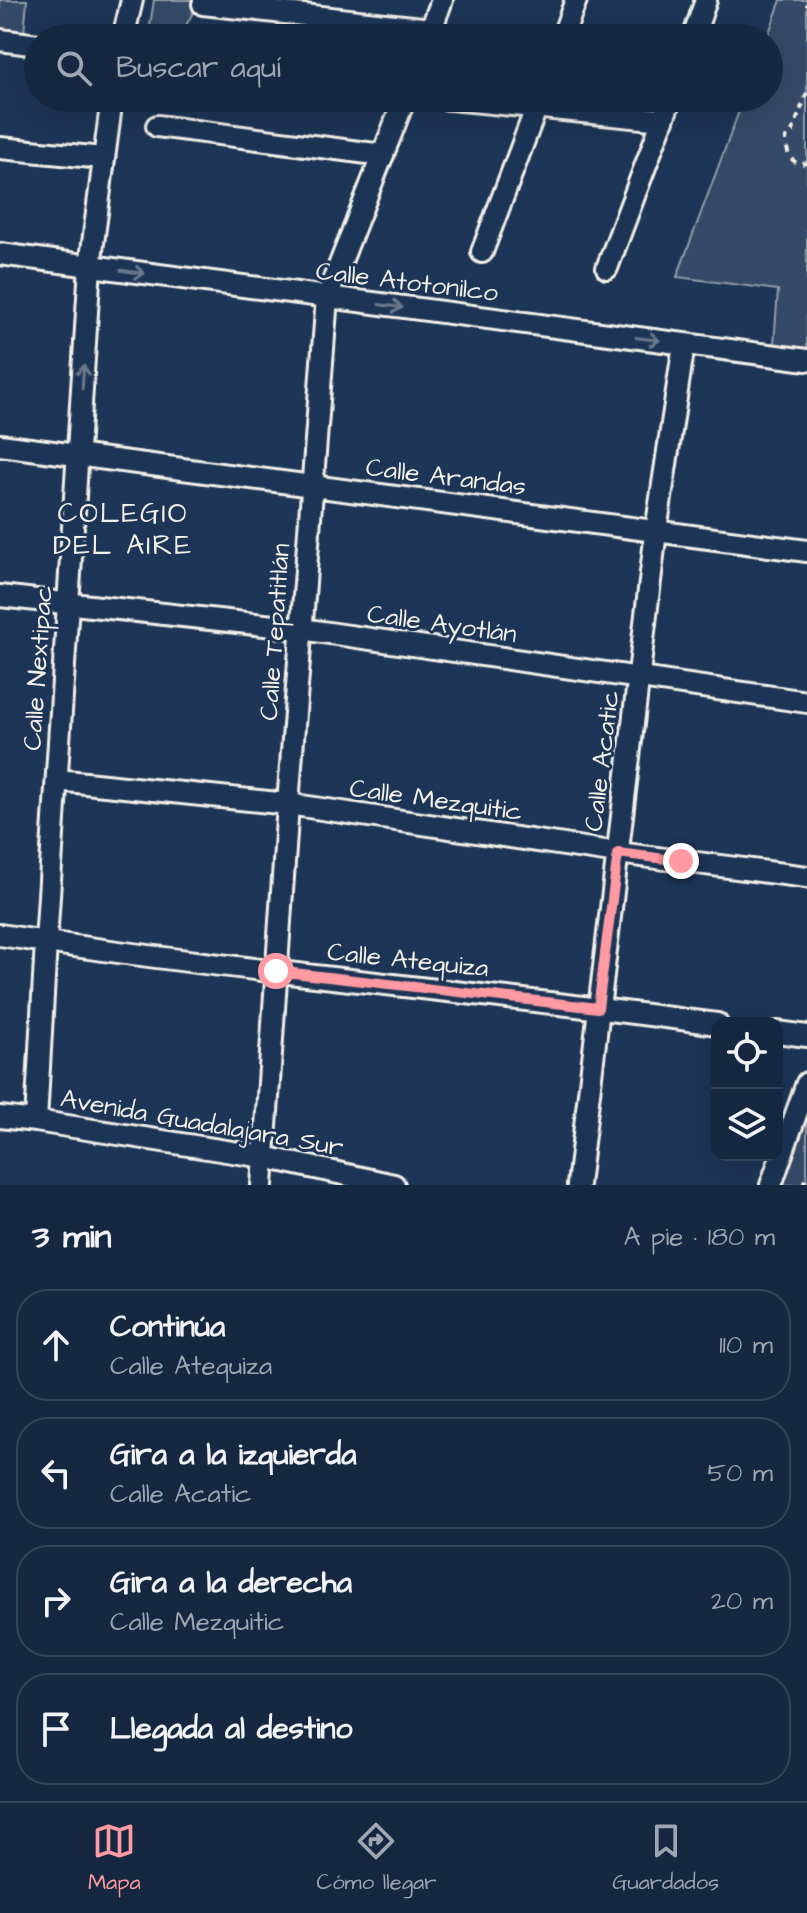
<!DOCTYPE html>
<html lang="es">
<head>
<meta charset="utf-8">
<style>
	body { margin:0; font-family:"Architects Daughter",sans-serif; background:#23344c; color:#f1f3f6 }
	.controls { position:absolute; right:24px; bottom:24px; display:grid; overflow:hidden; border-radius:16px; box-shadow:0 8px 32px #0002 }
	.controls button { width:72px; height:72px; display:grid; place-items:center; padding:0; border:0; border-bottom:2px solid #35445a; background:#162841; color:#f1f3f6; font:40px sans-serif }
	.stop { position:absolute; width:24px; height:24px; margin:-18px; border:6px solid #ff9aa2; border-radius:50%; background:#fff }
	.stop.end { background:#ff9aa2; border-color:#fff; box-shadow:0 2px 8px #0008 }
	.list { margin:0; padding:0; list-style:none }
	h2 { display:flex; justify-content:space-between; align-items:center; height:104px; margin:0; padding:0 32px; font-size:34px }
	h2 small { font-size:26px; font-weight:400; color:#9ea6b1 }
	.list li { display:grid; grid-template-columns:52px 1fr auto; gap:24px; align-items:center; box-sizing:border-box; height:112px; margin:0 16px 16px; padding:0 16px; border:2px solid #35445a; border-radius:32px }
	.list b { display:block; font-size:30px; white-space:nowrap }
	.list p { margin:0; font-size:26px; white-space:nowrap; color:#9ea6b1 }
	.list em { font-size:26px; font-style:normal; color:#9ea6b1 }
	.icon { flex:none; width:44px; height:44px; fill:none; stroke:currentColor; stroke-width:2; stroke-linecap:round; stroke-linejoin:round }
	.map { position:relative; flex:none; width:807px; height:1185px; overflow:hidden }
	.search { position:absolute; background:#162841; box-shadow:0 8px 32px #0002; left:24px; right:24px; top:24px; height:88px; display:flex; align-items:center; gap:20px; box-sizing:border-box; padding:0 28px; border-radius:44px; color:#9ea6b1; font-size:30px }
	.sheet { height:616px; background:#162841 }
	nav { display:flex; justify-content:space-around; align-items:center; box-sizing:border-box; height:112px; border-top:2px solid #35445a; background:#162841; font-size:22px; color:#9ea6b1 }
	nav a { display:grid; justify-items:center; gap:4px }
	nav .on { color:#ff9aa2 }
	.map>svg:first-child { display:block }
</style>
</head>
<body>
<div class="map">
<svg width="807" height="1185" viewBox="0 0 807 1185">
	<rect width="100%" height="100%" fill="#1d3557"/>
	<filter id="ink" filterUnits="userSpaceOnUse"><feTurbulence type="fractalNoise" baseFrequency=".0125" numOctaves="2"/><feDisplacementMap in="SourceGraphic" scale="16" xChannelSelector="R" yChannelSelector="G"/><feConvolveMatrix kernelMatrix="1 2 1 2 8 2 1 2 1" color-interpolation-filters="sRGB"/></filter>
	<g filter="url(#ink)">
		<!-- green -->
		<g fill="#354a67" stroke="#949ea8" stroke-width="2">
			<path d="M 0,0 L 27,0 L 24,34 L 0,32 Z"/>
			<path d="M 154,0 L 200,0 L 179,38 L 148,38 Z"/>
			<path d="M 781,0 L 807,0 L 807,349 L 774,344 L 778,290 L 677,277 L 744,98 L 769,98 L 769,38 L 767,38 Z"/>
			<path d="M 807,1120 L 807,1185 L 783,1185 Z"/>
		</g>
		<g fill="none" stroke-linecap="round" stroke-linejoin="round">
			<!-- minor casing -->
			<g stroke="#f4f1e8" stroke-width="26">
				<g id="minor">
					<path d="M 203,4 L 431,29"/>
					<path d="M 123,38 L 132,0"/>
					<path d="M 428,38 L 442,0"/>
					<path d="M 562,38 L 576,0"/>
					<path d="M 693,38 L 706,0"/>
					<path d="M 0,40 L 38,45"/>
					<path d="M 441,98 L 663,120"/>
					<path d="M 157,126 L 383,155"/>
					<path d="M 0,148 L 103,158"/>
					<path d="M 482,252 L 540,98"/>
					<path d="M 0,254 L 807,360"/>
					<path d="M 607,268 L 671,98"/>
					<path d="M 0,445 L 807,551"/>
					<path d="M 0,596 L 301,629 L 807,702"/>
					<path d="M 57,780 L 288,804 L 618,853 L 807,877"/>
					<path d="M 0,935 C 238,972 478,991 717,1024"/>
					<path d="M 777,1032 L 807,1036"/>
					<path d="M 0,1117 L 36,1121 L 264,1157 L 394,1185"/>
					<path d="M 36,1121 L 46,942 L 90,266 L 112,98"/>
					<path d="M 262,1185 L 288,804 L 327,297 L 405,98"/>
					<path d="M 578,1185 L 656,531 L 684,344"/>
					<path d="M 771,1185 L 807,1083"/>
				</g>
			</g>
			<!-- path -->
			<g stroke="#f4f1e8" stroke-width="4" stroke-dasharray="6 6" stroke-linecap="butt">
				<path d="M 807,4 L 807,6"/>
				<path d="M 807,93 L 792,132 L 786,138 C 786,152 791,167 807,163"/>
				<path d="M 803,1185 L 807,1174"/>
			</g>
			<!-- minor -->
			<use href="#minor" stroke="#1d3557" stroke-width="20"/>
		</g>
		<!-- one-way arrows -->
		<defs><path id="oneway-shaft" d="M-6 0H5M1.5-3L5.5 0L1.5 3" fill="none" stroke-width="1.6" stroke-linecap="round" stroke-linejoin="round" transform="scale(2)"/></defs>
		<g stroke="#68778a">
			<use href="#oneway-shaft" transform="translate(133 272) rotate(8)"/>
			<use href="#oneway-shaft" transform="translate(391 306) rotate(7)"/>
			<use href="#oneway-shaft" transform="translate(648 339) rotate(7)"/>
			<use href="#oneway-shaft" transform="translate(83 377) rotate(-86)"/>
		</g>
	</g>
	<g fill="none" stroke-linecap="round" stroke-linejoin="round" filter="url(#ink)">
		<!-- route -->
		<path stroke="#ff9aa2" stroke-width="10" d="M 276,971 L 598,1008 L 618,853 L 681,861"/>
	</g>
	<g text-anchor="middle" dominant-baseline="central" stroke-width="6" stroke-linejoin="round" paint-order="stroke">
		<!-- street labels -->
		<g font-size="26" fill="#f4f1e8" stroke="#1d3557">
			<text transform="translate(407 282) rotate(7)">Calle Atotonilco</text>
			<text transform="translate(446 477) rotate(7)">Calle Arandas</text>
			<text transform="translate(442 624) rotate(8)">Calle Ayotlán</text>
			<text transform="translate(275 632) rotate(-86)">Calle Tepatitlán</text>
			<text transform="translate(38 668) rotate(-86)">Calle Nextipac</text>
			<text transform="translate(602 761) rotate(-83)">Calle Acatic</text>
			<text transform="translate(436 800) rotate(8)">Calle Mezquitic</text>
			<text transform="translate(408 960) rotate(6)">Calle Atequiza</text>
			<text transform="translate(202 1123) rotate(10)">Avenida Guadalajara Sur</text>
		</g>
		<!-- neighbourhood labels -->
		<g font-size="28" letter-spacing="2" fill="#f4f1e8" stroke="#1d3557">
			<text x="123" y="513">COLEGIO<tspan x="123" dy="32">DEL AIRE</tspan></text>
		</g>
	</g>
</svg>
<div class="controls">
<button><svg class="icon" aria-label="locate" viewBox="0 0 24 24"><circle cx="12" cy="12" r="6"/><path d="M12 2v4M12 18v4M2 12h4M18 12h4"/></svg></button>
<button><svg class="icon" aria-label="layers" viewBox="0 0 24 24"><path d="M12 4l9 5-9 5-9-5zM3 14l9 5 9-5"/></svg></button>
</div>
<div class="stop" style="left:276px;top:971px"></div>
<div class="stop end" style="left:681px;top:861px"></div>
<div class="search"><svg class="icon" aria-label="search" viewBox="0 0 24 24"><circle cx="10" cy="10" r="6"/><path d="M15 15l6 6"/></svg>Buscar aquí</div>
</div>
<section class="sheet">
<h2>3 min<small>A pie · 180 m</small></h2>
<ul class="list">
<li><svg class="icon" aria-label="ahead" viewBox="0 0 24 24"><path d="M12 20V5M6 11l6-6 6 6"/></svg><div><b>Continúa</b><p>Calle Atequiza</p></div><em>110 m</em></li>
<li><svg class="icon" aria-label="left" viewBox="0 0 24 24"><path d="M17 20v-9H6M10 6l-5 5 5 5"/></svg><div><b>Gira a la izquierda</b><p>Calle Acatic</p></div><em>50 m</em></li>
<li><svg class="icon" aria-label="right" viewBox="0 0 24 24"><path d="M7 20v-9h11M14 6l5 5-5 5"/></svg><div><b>Gira a la derecha</b><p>Calle Mezquitic</p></div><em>20 m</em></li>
<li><svg class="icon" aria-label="arrive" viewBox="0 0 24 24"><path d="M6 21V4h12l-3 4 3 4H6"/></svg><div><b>Llegada al destino</b></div></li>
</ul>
</section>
<nav>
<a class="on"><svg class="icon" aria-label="map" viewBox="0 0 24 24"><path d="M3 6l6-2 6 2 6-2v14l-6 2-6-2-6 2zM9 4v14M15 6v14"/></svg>Mapa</a>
<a><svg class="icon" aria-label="directions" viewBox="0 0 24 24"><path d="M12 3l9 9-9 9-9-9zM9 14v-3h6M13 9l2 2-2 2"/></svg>Cómo llegar</a>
<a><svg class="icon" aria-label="saved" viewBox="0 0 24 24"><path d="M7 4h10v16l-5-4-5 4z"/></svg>Guardados</a>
</nav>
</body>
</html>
